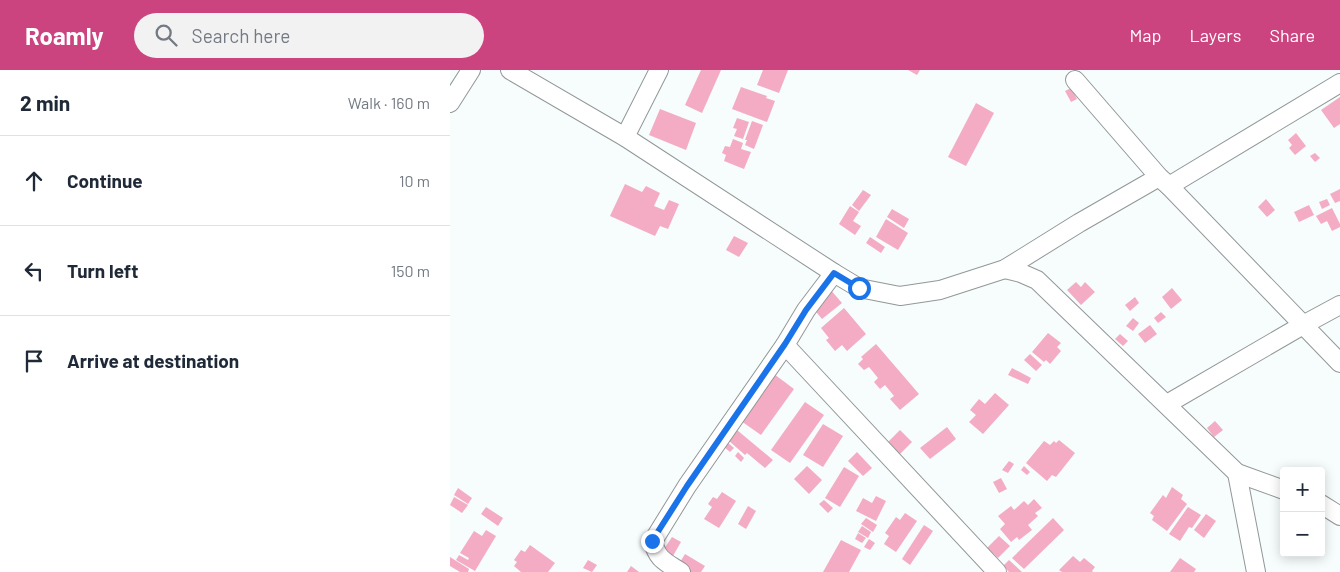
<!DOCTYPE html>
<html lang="en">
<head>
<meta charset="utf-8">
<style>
	body { margin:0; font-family:Barlow,sans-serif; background:#f2f2f3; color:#1f2937 }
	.controls { position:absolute; right:15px; bottom:15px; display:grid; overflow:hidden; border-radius:5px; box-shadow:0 2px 12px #0003 }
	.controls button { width:45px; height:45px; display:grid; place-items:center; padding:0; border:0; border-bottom:1px solid #e0e1e3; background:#fff; color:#1f2937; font:25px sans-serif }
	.stop { position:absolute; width:15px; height:15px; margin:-11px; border:4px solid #1a73e8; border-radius:50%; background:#fff }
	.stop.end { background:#1a73e8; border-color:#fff; box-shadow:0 1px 5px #0008 }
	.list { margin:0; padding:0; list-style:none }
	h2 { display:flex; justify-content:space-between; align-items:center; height:65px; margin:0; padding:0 20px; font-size:21px }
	h2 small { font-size:16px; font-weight:400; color:#747a83 }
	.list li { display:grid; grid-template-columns:32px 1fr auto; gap:15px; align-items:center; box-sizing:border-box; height:90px; padding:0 20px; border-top:1px solid #e0e1e3 }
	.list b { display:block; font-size:19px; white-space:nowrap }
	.list em { font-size:16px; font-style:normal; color:#747a83 }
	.icon { flex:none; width:28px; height:28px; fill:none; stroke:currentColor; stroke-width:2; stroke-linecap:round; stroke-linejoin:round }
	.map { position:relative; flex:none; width:890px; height:502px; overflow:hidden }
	header { display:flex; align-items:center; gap:30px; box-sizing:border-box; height:70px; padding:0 25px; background:#cc447f; color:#fff }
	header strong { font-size:24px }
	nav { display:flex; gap:28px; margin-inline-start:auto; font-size:18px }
	.search { width:350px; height:45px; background:#f2f2f3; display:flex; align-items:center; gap:12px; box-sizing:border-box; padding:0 18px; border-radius:28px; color:#747a83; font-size:19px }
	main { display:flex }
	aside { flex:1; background:#fff }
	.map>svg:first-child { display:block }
</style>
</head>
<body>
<header>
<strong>Roamly</strong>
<div class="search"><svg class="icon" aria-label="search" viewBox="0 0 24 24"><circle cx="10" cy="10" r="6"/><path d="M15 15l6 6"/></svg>Search here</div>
<nav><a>Map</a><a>Layers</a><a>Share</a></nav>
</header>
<main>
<aside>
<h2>2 min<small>Walk · 160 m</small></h2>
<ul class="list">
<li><svg class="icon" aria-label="ahead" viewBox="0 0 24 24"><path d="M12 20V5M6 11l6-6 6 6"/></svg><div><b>Continue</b></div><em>10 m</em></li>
<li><svg class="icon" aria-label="left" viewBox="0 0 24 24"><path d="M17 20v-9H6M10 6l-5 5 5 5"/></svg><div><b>Turn left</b></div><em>150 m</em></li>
<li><svg class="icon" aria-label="arrive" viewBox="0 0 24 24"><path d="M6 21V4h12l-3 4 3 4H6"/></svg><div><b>Arrive at destination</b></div></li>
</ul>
</aside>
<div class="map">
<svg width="890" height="502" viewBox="0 0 890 502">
	<rect width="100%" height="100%" fill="#f7fcfd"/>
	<!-- building -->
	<g fill="#f4acc5">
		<path d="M 251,0 L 271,0 L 252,43 L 235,35 Z"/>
		<path d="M 313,0 L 338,0 L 329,23 L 307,15 Z"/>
		<path d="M 458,0 L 470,0 L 467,5 Z"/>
		<path d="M 291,17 L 317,26 L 316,28 L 325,31 L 317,52 L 282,39 Z"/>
		<path d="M 621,18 L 627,29 L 621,32 L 615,21 Z"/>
		<path d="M 890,27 L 890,54 L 884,58 L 871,40 Z"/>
		<path d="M 526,33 L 544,43 L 516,96 L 498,87 Z"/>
		<path d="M 210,39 L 246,53 L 236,80 L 199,65 Z"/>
		<path d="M 287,48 L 299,52 L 293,69 L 284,66 L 287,59 L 283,58 Z"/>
		<path d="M 302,51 L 313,55 L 304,79 L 295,75 L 297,70 L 295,70 Z"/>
		<path d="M 846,63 L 856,76 L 845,85 L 839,78 L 842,75 L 838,70 Z"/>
		<path d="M 283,69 L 293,73 L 291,79 L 301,82 L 294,99 L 274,91 L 276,85 L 272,83 L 275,76 L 280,77 Z"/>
		<path d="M 865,83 L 870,88 L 865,92 L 860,86 Z"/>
		<path d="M 175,114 L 192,122 L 196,116 L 210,123 L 204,136 L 214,140 L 219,130 L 229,134 L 218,159 L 210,156 L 205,166 L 160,146 Z"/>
		<path d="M 890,119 L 890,131 L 885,133 L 880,124 Z"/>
		<path d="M 413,120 L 421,125 L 409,141 L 402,135 Z"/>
		<path d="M 816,129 L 825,140 L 817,147 L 808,137 Z"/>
		<path d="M 877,129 L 880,135 L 872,139 L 869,132 Z"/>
		<path d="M 859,135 L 864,145 L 849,152 L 844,142 Z"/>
		<path d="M 400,136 L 409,142 L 403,151 L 411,156 L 405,165 L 389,154 Z"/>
		<path d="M 882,138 L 890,154 L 890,157 L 882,161 L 877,151 L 871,154 L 866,146 Z"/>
		<path d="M 442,139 L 459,149 L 454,158 L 437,147 Z"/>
		<path d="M 436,149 L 458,163 L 448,180 L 426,167 Z"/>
		<path d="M 284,166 L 298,173 L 289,187 L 276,180 Z"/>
		<path d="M 420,167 L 435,177 L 431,183 L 416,173 Z"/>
		<path d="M 626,212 L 631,217 L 635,212 L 645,222 L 631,235 L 617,220 Z"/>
		<path d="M 379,218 L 392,233 L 372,249 L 362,237 Z"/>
		<path d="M 722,218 L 732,230 L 721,239 L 712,227 Z"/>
		<path d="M 685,227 L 689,233 L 680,241 L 675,235 Z"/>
		<path d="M 394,238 L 416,264 L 397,281 L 392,275 L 385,281 L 376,270 L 379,268 L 371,258 Z"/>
		<path d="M 711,242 L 716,247 L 708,253 L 704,248 Z"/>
		<path d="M 683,248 L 689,253 L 683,261 L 676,256 Z"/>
		<path d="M 700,255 L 707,264 L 695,273 L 688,264 Z"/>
		<path d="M 598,263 L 611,273 L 607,277 L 611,281 L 600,294 L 596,290 L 594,292 L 582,282 Z"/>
		<path d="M 670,264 L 678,271 L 673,276 L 665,269 Z"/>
		<path d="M 426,274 L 469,324 L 450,340 L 440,329 L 444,326 L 435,315 L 430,319 L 424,312 L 428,308 L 419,297 L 414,300 L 408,294 L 413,289 L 411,287 Z"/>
		<path d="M 580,284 L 592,295 L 586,301 L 574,290 Z"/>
		<path d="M 562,298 L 581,308 L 578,314 L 558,305 Z"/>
		<path d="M 324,304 L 344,319 L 311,365 L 291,351 Z"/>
		<path d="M 545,323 L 559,335 L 533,364 L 519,352 L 526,345 L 520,340 L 529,329 L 535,334 Z"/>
		<path d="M 355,332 L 374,345 L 340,393 L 321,380 Z"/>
		<path d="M 765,351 L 773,360 L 764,367 L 757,358 Z"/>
		<path d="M 373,354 L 393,366 L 373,397 L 353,385 Z"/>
		<path d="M 497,357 L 506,369 L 480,389 L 470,378 Z"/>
		<path d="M 287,360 L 323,390 L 315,398 L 297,383 L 295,385 L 278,370 Z"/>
		<path d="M 450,360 L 462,372 L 447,387 L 435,375 Z"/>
		<path d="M 609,370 L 625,383 L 606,407 L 602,405 L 597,411 L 576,393 L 594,371 L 600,375 L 604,371 L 606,373 Z"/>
		<path d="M 277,372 L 284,378 L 280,382 L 274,377 Z"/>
		<path d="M 288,382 L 294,388 L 291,392 L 285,386 Z"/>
		<path d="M 407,382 L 422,398 L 413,406 L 398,391 Z"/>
		<path d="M 559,391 L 564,394 L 558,403 L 552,400 Z"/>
		<path d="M 357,396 L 372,410 L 359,424 L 344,409 Z"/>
		<path d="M 574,396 L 580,402 L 577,405 L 571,400 Z"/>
		<path d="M 394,397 L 409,406 L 390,437 L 375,428 Z"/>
		<path d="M 551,408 L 557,419 L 549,423 L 543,412 Z"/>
		<path d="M 722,417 L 733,425 L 731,429 L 737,434 L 717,461 L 702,450 L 704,446 L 700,443 L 713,425 L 716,428 Z"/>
		<path d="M 8,418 L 22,428 L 18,434 L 4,425 Z"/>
		<path d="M 272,422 L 286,431 L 269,458 L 254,449 L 262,437 L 258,434 L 263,427 L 267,429 Z"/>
		<path d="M 426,426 L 436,431 L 426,451 L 406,441 L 413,428 L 422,433 Z"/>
		<path d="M 4,427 L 18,435 L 12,443 L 0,435 Z"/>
		<path d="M 584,429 L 592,438 L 585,443 L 588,446 L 578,455 L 582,460 L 569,470 L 567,467 L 561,472 L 550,459 L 555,454 L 548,446 L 561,436 L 564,440 L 574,431 L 578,435 Z"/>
		<path d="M 374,430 L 383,438 L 378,443 L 369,434 Z"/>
		<path d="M 298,436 L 306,441 L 296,459 L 288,454 Z"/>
		<path d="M 36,437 L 53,448 L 48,456 L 31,444 Z"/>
		<path d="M 738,437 L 751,445 L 742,458 L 739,457 L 730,471 L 719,464 Z"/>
		<path d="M 455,443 L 467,451 L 446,482 L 434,474 L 439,466 L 435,463 L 446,447 L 450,450 Z"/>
		<path d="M 756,444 L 766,451 L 754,468 L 744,460 Z"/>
		<path d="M 416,448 L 427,455 L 423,462 L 411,454 Z"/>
		<path d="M 603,448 L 614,460 L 574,499 L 562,488 Z"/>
		<path d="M 474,455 L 483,461 L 460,495 L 452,489 Z"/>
		<path d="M 412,456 L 421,462 L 418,468 L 408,462 Z"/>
		<path d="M 36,460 L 46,466 L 25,501 L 6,490 L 9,485 L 18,490 L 19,488 L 10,483 L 24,461 L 32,466 Z"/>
		<path d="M 408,463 L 416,468 L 412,473 L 405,469 Z"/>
		<path d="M 549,466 L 560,476 L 548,488 L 537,478 Z"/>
		<path d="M 222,467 L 231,472 L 220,491 L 210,485 Z"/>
		<path d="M 419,469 L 425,473 L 420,480 L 414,477 Z"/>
		<path d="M 391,470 L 411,480 L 399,502 L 373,502 Z"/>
		<path d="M 80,475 L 105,493 L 98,502 L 71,502 L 64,496 L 67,492 L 64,490 L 71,480 L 75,482 Z"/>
		<path d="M 235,484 L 255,496 L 251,502 L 236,502 L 227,497 Z"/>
		<path d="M 623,486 L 630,492 L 634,488 L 645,497 L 642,501 L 643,502 L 612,502 L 609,500 Z"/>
		<path d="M 0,487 L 19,499 L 18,502 L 10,502 L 0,496 Z"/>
		<path d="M 730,488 L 746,499 L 744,502 L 720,502 Z"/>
		<path d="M 138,490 L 147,495 L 142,502 L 133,498 Z"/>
		<path d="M 559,490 L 572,502 L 559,502 L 553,496 Z"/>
		<path d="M 181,496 L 189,502 L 177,502 Z"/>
	</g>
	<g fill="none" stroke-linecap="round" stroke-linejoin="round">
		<!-- minor casing -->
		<g stroke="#929798" stroke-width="20">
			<g id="minor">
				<path d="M 60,0 L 175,67 L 384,203 L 409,218 L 450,226 L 490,220 L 555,199 L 629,153 L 709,107"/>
				<path d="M 625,10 L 709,107 L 719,116 L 890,293"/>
				<path d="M 0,33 L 21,0"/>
				<path d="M 175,67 L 209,0"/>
				<path d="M 719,116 L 890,13"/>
				<path d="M 555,199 L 571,203 L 587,210 L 787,403 L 834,420"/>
				<path d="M 384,203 L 356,240 L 335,275 L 547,502"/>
				<path d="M 717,334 L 853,255 L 890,235"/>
				<path d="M 787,403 L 806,502"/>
				<path d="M 871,434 L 890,446"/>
				<path d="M 231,502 C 216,492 207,490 203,471 L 237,416 L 335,275"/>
			</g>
		</g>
		<!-- minor -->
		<use href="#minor" stroke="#fff" stroke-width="18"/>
	</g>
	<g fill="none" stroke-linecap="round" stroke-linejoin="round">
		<!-- route -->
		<path stroke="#1a73e8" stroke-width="6" d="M 202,471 L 237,416 L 335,274 L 356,240 L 384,203 L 409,218"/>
	</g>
</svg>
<div class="controls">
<button>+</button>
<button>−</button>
</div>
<div class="stop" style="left:409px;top:218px"></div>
<div class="stop end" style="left:202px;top:471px"></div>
</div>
</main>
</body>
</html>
